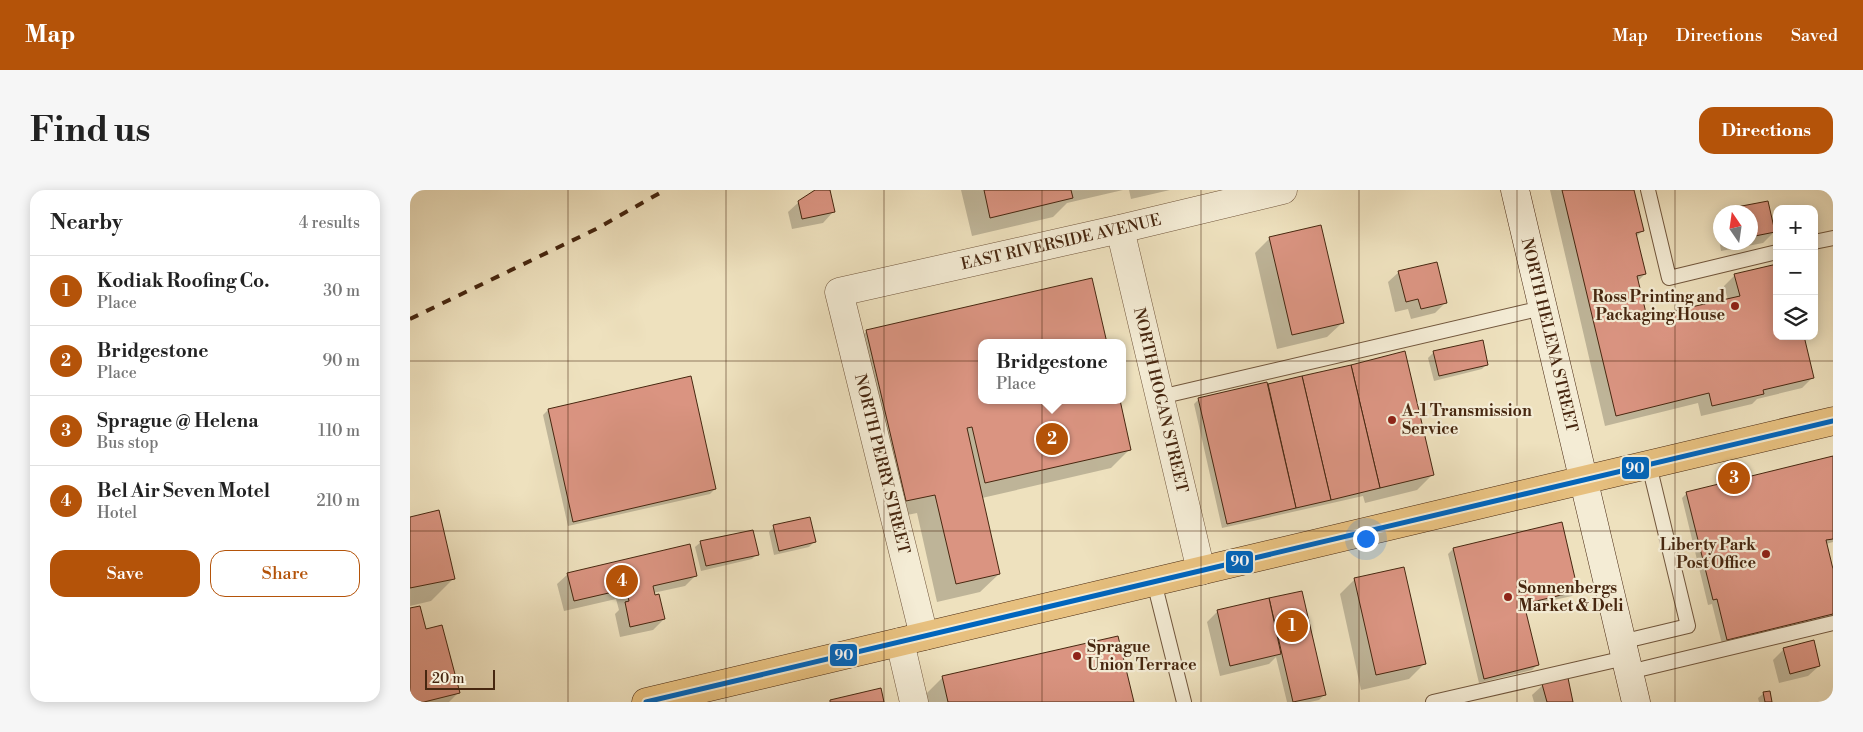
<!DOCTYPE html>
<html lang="en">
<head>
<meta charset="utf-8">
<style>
	body { margin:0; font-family:"Libre Bodoni",serif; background:#f6f6f6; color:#222 }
	.controls { position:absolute; right:15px; top:15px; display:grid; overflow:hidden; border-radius:10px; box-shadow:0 2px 12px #0003 }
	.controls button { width:45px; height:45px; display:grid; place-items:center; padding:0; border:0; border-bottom:1px solid #e0e0e0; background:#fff; color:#222; font:25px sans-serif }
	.compass { position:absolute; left:1303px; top:15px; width:45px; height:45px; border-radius:50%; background:#fff; box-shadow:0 2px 12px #0003; rotate:347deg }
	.scale { position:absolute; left:15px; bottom:12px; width:70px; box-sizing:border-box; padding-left:5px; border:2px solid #472710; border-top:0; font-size:14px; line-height:18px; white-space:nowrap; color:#472710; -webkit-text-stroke:4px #f4ecd5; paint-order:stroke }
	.you { position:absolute; left:955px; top:348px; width:18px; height:18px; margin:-12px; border:4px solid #fff; border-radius:50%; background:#1a73e8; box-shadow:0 0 0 8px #1a73e833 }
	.badge { display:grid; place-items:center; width:32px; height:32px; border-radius:50%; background:#b45309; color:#fff; font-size:16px; font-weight:700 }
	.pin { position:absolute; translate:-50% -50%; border:2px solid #fff; box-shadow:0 1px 5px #0006 }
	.popup { position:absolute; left:568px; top:149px; width:148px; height:65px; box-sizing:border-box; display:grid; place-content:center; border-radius:10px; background:#fff; filter:drop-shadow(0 1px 4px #0005); font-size:16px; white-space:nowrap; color:#767676 }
	.popup b { font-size:19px; color:#222 }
	.popup::after { content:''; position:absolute; left:50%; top:100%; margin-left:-10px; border:10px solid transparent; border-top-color:#fff }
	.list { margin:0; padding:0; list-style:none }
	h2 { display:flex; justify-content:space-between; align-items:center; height:65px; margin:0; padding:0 20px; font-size:21px }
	h2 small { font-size:16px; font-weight:400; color:#767676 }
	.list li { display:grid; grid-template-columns:32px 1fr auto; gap:15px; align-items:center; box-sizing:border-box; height:70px; padding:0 20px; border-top:1px solid #e0e0e0 }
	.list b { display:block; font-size:19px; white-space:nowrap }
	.list p { margin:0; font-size:16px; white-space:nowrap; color:#767676 }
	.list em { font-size:16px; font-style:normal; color:#767676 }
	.actions { display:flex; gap:10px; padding:15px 20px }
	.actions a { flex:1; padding:11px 0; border:1px solid #b45309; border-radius:15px; text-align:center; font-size:18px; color:#b45309 }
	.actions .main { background:#b45309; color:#fff }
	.icon { flex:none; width:28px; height:28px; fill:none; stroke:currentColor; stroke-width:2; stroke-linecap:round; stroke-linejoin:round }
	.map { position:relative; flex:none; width:1423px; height:512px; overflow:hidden; border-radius:15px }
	header { display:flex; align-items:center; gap:30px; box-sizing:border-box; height:70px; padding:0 25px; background:#b45309; color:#fff }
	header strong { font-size:24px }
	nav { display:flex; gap:28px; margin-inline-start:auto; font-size:18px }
	.intro { display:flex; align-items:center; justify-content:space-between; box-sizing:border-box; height:120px; padding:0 30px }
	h1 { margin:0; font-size:35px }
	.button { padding:12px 22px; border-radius:15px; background:#b45309; color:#fff; font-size:18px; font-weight:700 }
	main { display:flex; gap:30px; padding:0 30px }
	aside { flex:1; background:#fff; border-radius:15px; box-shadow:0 2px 12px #0003 }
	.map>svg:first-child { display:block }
</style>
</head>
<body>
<header>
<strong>Map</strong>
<nav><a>Map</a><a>Directions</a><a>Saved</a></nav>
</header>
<div class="intro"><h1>Find us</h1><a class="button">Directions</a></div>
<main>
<aside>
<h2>Nearby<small>4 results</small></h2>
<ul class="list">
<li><span class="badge">1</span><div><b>Kodiak Roofing Co.</b><p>Place</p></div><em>30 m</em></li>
<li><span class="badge">2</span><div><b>Bridgestone</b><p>Place</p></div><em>90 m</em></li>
<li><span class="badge">3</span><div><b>Sprague @ Helena</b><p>Bus stop</p></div><em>110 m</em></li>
<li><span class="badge">4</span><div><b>Bel Air Seven Motel</b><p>Hotel</p></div><em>210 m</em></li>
</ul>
<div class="actions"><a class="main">Save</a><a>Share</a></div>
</aside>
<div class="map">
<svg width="1423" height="512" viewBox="0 0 1423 512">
	<rect width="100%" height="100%" fill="#eee1be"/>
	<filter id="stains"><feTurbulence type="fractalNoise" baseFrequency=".004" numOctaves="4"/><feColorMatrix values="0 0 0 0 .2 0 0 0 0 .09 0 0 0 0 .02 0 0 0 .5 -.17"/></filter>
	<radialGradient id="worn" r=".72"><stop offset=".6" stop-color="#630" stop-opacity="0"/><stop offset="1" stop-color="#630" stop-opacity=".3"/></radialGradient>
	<!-- shadow -->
	<g fill="#0003">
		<path d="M 408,0 L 418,0 L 423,22 L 413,33 L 382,39 L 378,22 L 389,12 Z"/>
		<path d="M 551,0 L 713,0 L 657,13 L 643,27 L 562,46 Z"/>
		<path d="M 719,0 L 760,0 L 721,9 Z"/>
		<path d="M 1140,0 L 1223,0 L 1232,41 L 1226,47 L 1235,84 L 1227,92 L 1236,129 L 1318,110 L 1314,96 L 1325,85 L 1367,146 L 1402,188 L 1392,198 L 1347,209 L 1342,214 L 1291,226 L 1288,213 L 1195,236 Z"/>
		<path d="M 1357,12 L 1364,42 L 1353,53 L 1311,61 L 1306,31 L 1310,26 L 1310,52 L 1340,52 L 1340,22 L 1314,22 L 1316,20 Z"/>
		<path d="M 860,48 L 933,132 L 917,147 L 867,159 L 845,63 Z"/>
		<path d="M 989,82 L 1035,113 L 1025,123 L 1001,129 L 998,119 L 985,122 L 978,92 Z"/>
		<path d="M 457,141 L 572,153 L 572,210 L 720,259 L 701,278 L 572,308 L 589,384 L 570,402 L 527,412 L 507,323 L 477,329 L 438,159 Z"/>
		<path d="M 1024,162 L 1077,174 L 1072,179 L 1024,191 L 1018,168 Z"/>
		<path d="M 942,176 L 1022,285 L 1007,300 L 955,313 L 953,306 L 812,338 L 784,214 L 789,209 Z"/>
		<path d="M 280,188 L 305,299 L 300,304 L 158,336 L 133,225 L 138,220 Z"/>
		<path d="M 1423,268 L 1423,352 L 1416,354 L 1423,384 L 1423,427 L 1312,454 L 1302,414 L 1298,415 L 1272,308 L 1277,303 Z"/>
		<path d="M 0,328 L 44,388 L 21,411 L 0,416 Z"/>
		<path d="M 364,337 L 404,352 L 399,357 L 364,365 L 359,342 Z"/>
		<path d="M 291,352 L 347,364 L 342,369 L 291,381 L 285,357 Z"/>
		<path d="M 1043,359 L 1167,400 L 1162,406 L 1113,417 L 1127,475 L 1122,480 L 1069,493 L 1038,364 Z"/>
		<path d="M 158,384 L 286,385 L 275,396 L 243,403 L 254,429 L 243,440 L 210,447 L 205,424 L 209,420 L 206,409 L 154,421 L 147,394 Z"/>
		<path d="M 945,389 L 1014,474 L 999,489 L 951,500 L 930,404 Z"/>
		<path d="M 891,402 L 914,505 L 909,510 L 900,512 L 877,512 L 866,467 L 859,474 L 810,486 L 797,432 L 808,421 Z"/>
		<path d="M 0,419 L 15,441 L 48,503 L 39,512 L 0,512 Z"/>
		<path d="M 707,447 L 722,512 L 515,512 L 514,506 L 532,488 Z"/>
		<path d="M 1374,459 L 1409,476 L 1398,486 L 1369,493 L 1363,470 Z"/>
		<path d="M 1133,495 L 1162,512 L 1124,512 L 1122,505 Z"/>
		<path d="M 1354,503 L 1361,512 L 1349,512 L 1348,508 Z"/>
	</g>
	<!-- building -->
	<g fill="#da9481" stroke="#472710">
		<path d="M 405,0 L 420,0 L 425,22 L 392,29 L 388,11 Z"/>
		<path d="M 574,0 L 661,0 L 663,8 L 580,28 Z"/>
		<path d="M 1152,0 L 1224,0 L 1234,41 L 1226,43 L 1236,84 L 1227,86 L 1237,127 L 1330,106 L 1324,84 L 1367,74 L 1367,146 L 1394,146 L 1404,188 L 1353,200 L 1354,204 L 1302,216 L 1299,203 L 1206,226 Z"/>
		<path d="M 1358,11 L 1365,42 L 1340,47 L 1340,22 L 1316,22 L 1316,19 Z"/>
		<path d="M 911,35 L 934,133 L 882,145 L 859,47 Z"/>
		<path d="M 1027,72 L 1037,113 L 1011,119 L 1008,109 L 996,112 L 988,81 Z"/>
		<path d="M 682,88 L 697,153 L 572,153 L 572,210 L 710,210 L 721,260 L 575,293 L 562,237 L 557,238 L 590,384 L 546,394 L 525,305 L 496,311 L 456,140 Z"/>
		<path d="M 1073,150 L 1078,175 L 1029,186 L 1023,161 Z"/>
		<path d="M 995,161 L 1024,285 L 970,298 L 941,175 Z"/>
		<path d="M 941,175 L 970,298 L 921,310 L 892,186 Z"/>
		<path d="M 281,186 L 306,299 L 163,332 L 138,219 Z"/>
		<path d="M 892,186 L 921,310 L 886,318 L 858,194 Z"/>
		<path d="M 857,192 L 886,318 L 817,334 L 788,208 Z"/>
		<path d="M 1423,266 L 1423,349 L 1416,350 L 1423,379 L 1423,424 L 1317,450 L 1307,409 L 1303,410 L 1276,302 Z"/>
		<path d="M 29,320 L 45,389 L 0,398 L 0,327 Z"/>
		<path d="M 400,327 L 406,352 L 369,361 L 363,335 Z"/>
		<path d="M 1152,332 L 1168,401 L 1114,414 L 1129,475 L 1074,489 L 1043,358 Z"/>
		<path d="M 343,340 L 349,365 L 296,376 L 290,351 Z"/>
		<path d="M 280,354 L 287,386 L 243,396 L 245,405 L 249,404 L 255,429 L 220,437 L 215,412 L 219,411 L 216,399 L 164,411 L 157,383 Z"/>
		<path d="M 994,377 L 1016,474 L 966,485 L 944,388 Z"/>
		<path d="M 892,401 L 916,505 L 883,512 L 859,408 Z"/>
		<path d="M 859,408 L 871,464 L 820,476 L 807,420 Z"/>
		<path d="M 10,416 L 16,439 L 32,435 L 50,503 L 14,512 L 0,512 L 0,418 Z"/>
		<path d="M 708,446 L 724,512 L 538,512 L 532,486 Z"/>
		<path d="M 1404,450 L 1410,476 L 1380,484 L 1373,458 Z"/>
		<path d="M 1158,488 L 1163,512 L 1137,512 L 1132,494 Z"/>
		<path d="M 471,498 L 474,512 L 420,512 L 420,510 Z"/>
		<path d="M 1360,501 L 1362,512 L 1355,512 L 1353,502 Z"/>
	</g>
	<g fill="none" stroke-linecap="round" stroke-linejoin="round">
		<!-- lane casing -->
		<g stroke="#71563c" stroke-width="16">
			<g id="lane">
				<path d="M 1238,0 L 1259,88 L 1367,62"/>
				<path d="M 1404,52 L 1423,48"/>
				<path d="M 750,207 L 1132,118"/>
				<path d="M 744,392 L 774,512"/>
				<path d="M 1211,452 L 1278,436 L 1239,275"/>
				<path d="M 1219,482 L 1423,433"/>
				<path d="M 1023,512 L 1215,468"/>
			</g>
		</g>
		<!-- street casing -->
		<g stroke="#71563c" stroke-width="29">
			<g id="street">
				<path id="s1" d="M 710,39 L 791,381"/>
				<path id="s2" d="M 514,446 L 429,102 L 710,39 L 873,0"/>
				<path d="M 490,452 L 504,512"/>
			</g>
		</g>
		<!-- secondary casing -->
		<g stroke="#472710" stroke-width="29">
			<g id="secondary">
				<path id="s3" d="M 1105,0 L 1226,512"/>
			</g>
		</g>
		<!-- primary casing -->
		<g stroke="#472710" stroke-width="29">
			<path id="primary" d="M 236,512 L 1423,231"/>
		</g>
		<!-- lane -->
		<use href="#lane" stroke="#f4ecd5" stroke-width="14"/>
		<!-- street -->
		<use href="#street" stroke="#f4ecd5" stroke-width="28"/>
		<!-- secondary -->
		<use href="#secondary" stroke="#f4ecd5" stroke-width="28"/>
		<!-- primary -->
		<use href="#primary" stroke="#e7c07f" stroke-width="28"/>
		<!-- rail -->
		<path stroke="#472710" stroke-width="4" stroke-dasharray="9 9" stroke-linecap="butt" d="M 0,129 L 186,39 L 255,0"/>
		<!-- bus-1 casing -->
		<g stroke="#f4ecd5" stroke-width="9">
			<path id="bus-1" d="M 236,512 L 1423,231"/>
		</g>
		<!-- bus-1 -->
		<use href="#bus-1" stroke="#0065bd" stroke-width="5"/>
	</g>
	<!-- grid -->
	<path fill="none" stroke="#472710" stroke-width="1" stroke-opacity="0.55" d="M 158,0 L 158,512M 316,0 L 316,512M 474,0 L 474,512M 632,0 L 632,512M 791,0 L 791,512M 949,0 L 949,512M 1107,0 L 1107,512M 1265,0 L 1265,512M 0,171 L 1423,171M 0,341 L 1423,341"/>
	<!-- markers -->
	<g fill="#8f2418" stroke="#f4ecd5" stroke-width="2">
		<circle cx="1325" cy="116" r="5"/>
		<circle cx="982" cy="230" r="5"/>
		<circle cx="1356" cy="364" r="5"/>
		<circle cx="1098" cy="407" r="5"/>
		<circle cx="667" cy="466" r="5"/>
	</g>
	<g text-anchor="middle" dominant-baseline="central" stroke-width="4.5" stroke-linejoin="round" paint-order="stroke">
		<!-- street labels -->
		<g font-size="16" fill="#472710" stroke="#f4ecd5">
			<text stroke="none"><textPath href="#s2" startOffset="582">EAST RIVERSIDE AVENUE</textPath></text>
			<text stroke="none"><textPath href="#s3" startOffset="149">NORTH HELENA STREET</textPath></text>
			<text stroke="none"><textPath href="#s1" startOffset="176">NORTH HOGAN STREET</textPath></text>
			<text transform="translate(472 274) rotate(76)">NORTH PERRY STREET</text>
		</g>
		<!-- poi labels -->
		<g font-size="16" font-weight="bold" fill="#472710" stroke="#f4ecd5" text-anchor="start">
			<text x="1315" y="107" text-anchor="end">Ross Printing and<tspan x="1315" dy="18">Packaging House</tspan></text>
			<text x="992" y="221">A-1 Transmission<tspan x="992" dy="18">Service</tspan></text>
			<text x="1346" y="355" text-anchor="end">Liberty Park<tspan x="1346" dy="18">Post Office</tspan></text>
			<text x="1108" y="398">Sonnenbergs<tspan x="1108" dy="18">Market &amp; Deli</tspan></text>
			<text x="677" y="457">Sprague<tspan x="677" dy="18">Union Terrace</tspan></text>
		</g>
	</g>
	<g stroke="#f4ecd5" stroke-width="2">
		<rect x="1211" y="266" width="29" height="24" rx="5" fill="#0065bd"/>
		<rect x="815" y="360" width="29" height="24" rx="5" fill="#0065bd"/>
		<rect x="419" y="453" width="29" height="24" rx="5" fill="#0065bd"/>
	</g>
	<g font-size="14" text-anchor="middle" font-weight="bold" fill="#fff">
		<text x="1225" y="283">90</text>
		<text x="830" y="376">90</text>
		<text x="434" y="470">90</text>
	</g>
	<rect width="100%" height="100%" filter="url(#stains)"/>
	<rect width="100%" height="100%" fill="url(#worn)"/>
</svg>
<div class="controls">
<button>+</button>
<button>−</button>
<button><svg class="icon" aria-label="layers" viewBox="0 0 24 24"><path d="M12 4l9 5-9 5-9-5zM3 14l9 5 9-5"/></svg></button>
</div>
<svg class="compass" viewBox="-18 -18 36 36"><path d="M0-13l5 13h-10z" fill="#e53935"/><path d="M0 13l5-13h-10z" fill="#767676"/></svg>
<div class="scale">20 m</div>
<div class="you"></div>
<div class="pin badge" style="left:882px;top:436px">1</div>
<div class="pin badge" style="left:642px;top:249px">2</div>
<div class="popup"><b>Bridgestone</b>Place</div>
<div class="pin badge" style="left:1324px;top:288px">3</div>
<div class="pin badge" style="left:212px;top:391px">4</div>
</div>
</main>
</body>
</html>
